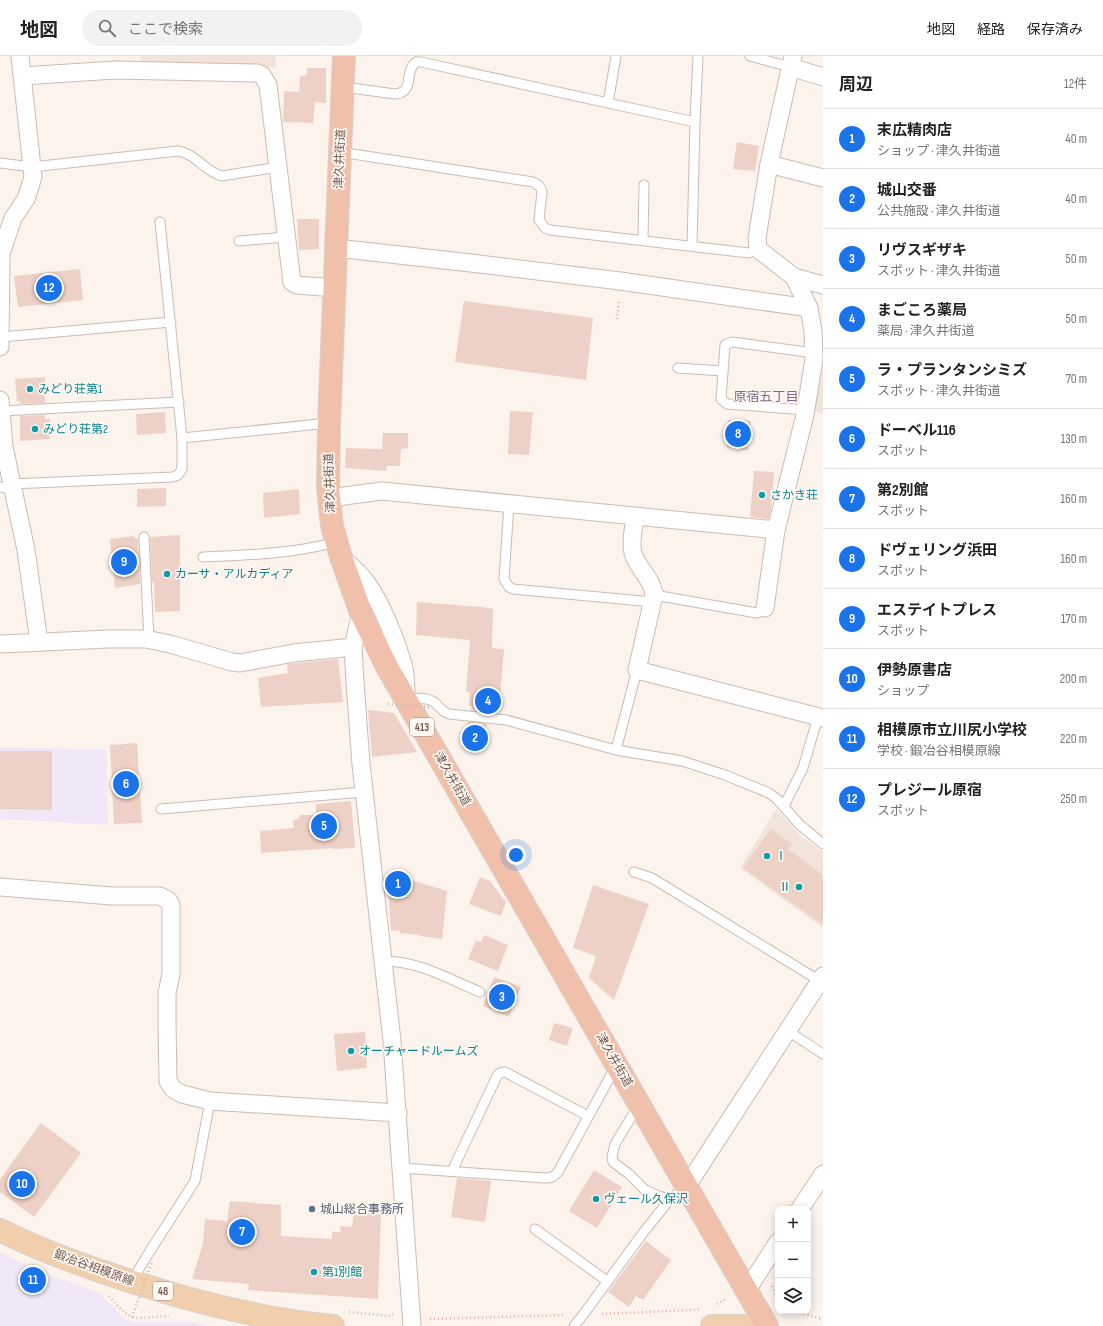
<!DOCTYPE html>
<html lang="ja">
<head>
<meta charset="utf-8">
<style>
	body { margin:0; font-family:"Sofia Sans Condensed","Noto Sans JP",sans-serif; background:#f2f2f2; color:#222 }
	.controls { position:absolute; right:12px; bottom:12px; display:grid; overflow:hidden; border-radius:8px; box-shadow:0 2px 10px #0003 }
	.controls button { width:36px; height:36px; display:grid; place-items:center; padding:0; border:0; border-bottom:1px solid #e0e0e0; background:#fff; color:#222; font:20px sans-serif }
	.you { position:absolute; left:516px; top:799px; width:14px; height:14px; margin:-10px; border:3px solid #fff; border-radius:50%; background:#1a73e8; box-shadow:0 0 0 6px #1a73e833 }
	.badge { display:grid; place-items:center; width:26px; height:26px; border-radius:50%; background:#1a73e8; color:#fff; font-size:13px; font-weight:700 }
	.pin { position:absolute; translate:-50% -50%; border:2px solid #fff; box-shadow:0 1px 4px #0006 }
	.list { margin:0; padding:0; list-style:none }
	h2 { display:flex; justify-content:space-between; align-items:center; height:52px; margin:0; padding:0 16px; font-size:17px }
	h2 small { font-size:13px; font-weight:400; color:#767676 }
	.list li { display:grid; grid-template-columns:26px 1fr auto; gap:12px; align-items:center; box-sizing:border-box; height:60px; padding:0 16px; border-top:1px solid #e0e0e0 }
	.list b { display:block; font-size:15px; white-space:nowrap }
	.list p { margin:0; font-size:13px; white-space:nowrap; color:#767676 }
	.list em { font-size:13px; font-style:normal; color:#767676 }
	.icon { flex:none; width:22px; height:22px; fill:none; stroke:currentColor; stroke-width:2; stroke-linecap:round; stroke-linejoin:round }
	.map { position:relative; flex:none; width:823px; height:1270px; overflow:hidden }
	header { display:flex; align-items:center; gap:24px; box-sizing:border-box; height:56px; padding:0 20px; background:#fff; border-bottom:1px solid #e0e0e0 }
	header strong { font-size:19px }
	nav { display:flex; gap:22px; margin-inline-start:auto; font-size:14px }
	.search { width:280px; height:36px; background:#f2f2f2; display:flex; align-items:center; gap:10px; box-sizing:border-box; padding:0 14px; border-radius:22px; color:#767676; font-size:15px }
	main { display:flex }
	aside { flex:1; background:#fff }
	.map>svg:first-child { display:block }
</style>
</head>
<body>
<header>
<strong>地図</strong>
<div class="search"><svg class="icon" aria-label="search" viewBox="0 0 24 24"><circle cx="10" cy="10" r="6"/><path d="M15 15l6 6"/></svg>ここで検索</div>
<nav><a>地図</a><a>経路</a><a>保存済み</a></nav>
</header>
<main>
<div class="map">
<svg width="823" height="1270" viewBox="0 0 823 1270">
	<rect width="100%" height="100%" fill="#fbf3ec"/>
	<!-- residential -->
	<g fill="#f2e4db">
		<path d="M 141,0 L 276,0 L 275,11 L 141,7 Z"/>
		<path d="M 823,291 L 823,358 L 810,354 Z"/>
		<path d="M 776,753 L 803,782 L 823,796 L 823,872 L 740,812 Z"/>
	</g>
	<!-- education -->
	<g fill="#f0e8f8">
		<path d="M 0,691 L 106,694 L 108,769 L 0,763 Z"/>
		<path d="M 0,1196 L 33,1213 L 98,1236 L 124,1262 L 135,1266 L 190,1266 L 211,1270 L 0,1270 Z"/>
	</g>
	<!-- building -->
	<g fill="#eed1c6">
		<path d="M 307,12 L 326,12 L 326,47 L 315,46 L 313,67 L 283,66 L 284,35 L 299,36 L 300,20 L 307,19 Z"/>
		<path d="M 737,86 L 759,90 L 755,115 L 733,113 Z"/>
		<path d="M 297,163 L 319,163 L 319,193 L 299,194 Z"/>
		<path d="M 80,213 L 83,244 L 18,251 L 14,220 Z"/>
		<path d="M 464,245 L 593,262 L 586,324 L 455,306 Z"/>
		<path d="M 45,321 L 45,347 L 20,348 L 20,345 L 17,345 L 15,323 Z"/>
		<path d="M 510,355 L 533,356 L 529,399 L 508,398 Z"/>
		<path d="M 165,356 L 166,377 L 137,379 L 136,358 Z"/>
		<path d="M 45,359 L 45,363 L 50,363 L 50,383 L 20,385 L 20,360 Z"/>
		<path d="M 728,364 L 751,365 L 748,394 L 727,392 Z"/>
		<path d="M 383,377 L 408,377 L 408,392 L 401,393 L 400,410 L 387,410 L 386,415 L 345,412 L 346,392 L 382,393 Z"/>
		<path d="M 754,415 L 774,416 L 771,452 L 769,463 L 750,461 Z"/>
		<path d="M 166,432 L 166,450 L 137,451 L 137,433 Z"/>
		<path d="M 299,433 L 300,458 L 264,462 L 263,437 Z"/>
		<path d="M 180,479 L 180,555 L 155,556 L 154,526 L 152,527 L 150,481 Z"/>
		<path d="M 134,480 L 134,482 L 138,482 L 140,528 L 115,532 L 110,483 Z"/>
		<path d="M 417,546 L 482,551 L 493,553 L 492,592 L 504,593 L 499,651 L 491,651 L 490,656 L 471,654 L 472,650 L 469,650 L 470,636 L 466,636 L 470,584 L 416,579 Z"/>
		<path d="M 338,603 L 343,646 L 261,651 L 258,622 L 288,617 L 287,608 Z"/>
		<path d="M 368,654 L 394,657 L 417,696 L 372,701 Z"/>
		<path d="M 468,666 L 487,668 L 483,691 L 478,690 L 477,692 L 463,688 Z"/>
		<path d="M 137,687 L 142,767 L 114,768 L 110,689 Z"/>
		<path d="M 0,695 L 52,695 L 52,754 L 0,753 Z"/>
		<path d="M 351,745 L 355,792 L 333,793 L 333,792 L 261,797 L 260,775 L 294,772 L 293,764 L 299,763 L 300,759 L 316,759 L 316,748 Z"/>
		<path d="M 771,773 L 792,788 L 788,793 L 823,819 L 823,869 L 743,812 Z"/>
		<path d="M 392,818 L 447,835 L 442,883 L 420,880 L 420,879 L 400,877 L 400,875 L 391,874 L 388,834 Z"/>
		<path d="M 480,821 L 490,825 L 506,846 L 501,860 L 469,848 Z"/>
		<path d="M 593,829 L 649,848 L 614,944 L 589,922 L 596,900 L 573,892 Z"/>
		<path d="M 484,879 L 508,889 L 498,915 L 468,903 L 476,884 L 481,886 Z"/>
		<path d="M 494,921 L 521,931 L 509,961 L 483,950 Z"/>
		<path d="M 554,967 L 573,972 L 567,990 L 549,984 Z"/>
		<path d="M 365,976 L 367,1012 L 337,1015 L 334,978 Z"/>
		<path d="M 41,1067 L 81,1097 L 34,1161 L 0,1136 L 0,1123 Z"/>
		<path d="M 594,1114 L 622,1131 L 597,1172 L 569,1155 Z"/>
		<path d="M 457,1122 L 491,1125 L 485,1166 L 451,1161 Z"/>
		<path d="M 230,1145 L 281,1149 L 281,1180 L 332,1183 L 332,1176 L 341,1176 L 340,1170 L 352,1171 L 354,1155 L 381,1157 L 378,1243 L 248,1234 L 249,1228 L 192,1223 L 203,1187 L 205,1163 L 227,1165 Z"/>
		<path d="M 646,1185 L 671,1204 L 643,1244 L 636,1240 L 629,1251 L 608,1236 Z"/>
	</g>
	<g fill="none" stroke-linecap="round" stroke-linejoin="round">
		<!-- service casing -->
		<g stroke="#ccbbb2" stroke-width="11">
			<g id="service">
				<path d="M 750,0 L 790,11"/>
				<path d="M 343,31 L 395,38 C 416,36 403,16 416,6 L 421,6 L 695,66"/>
				<path d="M 608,47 L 616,0"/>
				<path d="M 340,96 L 533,126 C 538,129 541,130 542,136 L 539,164 L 545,172 L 550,174 L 749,197 L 758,193"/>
				<path d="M 0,107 L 32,111 L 178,95 C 195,97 205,116 222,120 L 278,111"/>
				<path d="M 643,184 L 644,129"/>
				<path d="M 239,185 L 286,181"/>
				<path d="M 692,190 L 695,66 L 698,0"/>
				<path d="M 1,281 L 171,266"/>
				<path d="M 678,312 L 723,315"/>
				<path d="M 806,354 L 727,348 L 721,343 L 725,289 L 732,286 L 814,297"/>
				<path d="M 1,355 L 179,346"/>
				<path d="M 182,382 L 329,367"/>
				<path d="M 11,428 L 172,421 L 178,419 L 182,413 L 182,382 L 160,166"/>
				<path d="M 0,431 L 12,433"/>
				<path d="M 509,448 L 504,523 L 509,531 L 513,533 L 653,546"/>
				<path d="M 144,481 L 149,584"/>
				<path d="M 203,501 C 248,499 292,498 336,486"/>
				<path d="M 654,539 L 757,557 L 763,555 L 765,552"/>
				<path d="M 406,643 C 415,642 426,641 434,646 C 441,651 440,655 449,658 L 506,664 L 616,694 L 682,705 L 725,719 L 769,737 L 777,743 L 799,768 L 823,788"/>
				<path d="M 616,694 L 637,614"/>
				<path d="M 784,750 L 803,712 L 818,661"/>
				<path d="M 161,753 L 364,736"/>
				<path d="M 634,816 L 652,822 L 820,925"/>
				<path d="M 384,905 C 418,905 449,923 480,936"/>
				<path d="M 788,975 L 823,998"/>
				<path d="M 632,1060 L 615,1088 L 612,1101 L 613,1106 L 629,1118 L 645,1134 L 659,1140 L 670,1143"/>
				<path d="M 401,1112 L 545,1122 C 551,1122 554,1121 558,1116 L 616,1010"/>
				<path d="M 452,1115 L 497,1020 L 500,1017 L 505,1016 L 588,1060"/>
				<path d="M 535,1173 L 607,1225"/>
				<path d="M 134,1227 L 139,1213 L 150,1195 L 195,1125 L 210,1045"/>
				<path d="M 574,1270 L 583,1259 L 643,1177 L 670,1143 L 687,1130"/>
			</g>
		</g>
		<!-- minor casing -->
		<g stroke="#ccbbb2" stroke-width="19">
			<g id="minor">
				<path d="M 793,0 L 769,108 L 757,182 L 758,193 L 794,221 L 823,229"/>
				<path d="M 790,11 L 823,21"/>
				<path d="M 22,20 L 115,14 L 258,17 L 262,19 L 268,29 L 292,226 L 297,229 L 335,232"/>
				<path d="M 769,108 L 823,122"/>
				<path d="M 336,192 L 471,207 L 620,225 L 809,252 L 794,221"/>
				<path d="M 0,291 L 1,198 L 13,162 L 26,143 L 33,121 L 20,0"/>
				<path d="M 0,344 L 4,391 L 26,494 L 39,586"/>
				<path d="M 329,444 L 344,440 L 382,435 L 776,474 L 765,552"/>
				<path d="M 635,460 C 634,472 630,486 633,497 C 637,512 653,523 654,539 L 637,614 L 823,662"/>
				<path d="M 776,474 L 805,359 L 814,303 L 813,275 L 809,252"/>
				<path d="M 341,501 C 350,509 360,517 367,527 C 382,548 396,584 403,608 C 406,619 406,631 406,642"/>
				<path d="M 361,557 L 353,591 L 355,626 L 361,708 L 392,985 L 412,1270"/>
				<path d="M 0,588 L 108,583 L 146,583 L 170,588 L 232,606 L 240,607 L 294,597 L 353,591"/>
				<path d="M 0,831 L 112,840 L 160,840 L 169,845 L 171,849 L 171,918 L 167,937 L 167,965 L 168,1025 L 173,1033 L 182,1038 L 210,1045 L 398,1057"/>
				<path d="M 687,1130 L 823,920"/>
				<path d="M 800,1153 L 823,1118"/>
				<path d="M 747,1234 L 778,1186"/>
			</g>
		</g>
		<!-- primary casing -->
		<g stroke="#d8d1ce" stroke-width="24">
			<g id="primary">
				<path d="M 0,1174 C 34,1191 70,1205 106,1217 C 179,1242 256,1263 333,1270"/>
				<path d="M 712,1270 L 756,1270"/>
			</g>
		</g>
		<!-- trunk casing -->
		<g stroke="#d8d1ce" stroke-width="24">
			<path id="trunk" d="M 344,0 L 329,367 L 328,431 L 332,470 L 341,501 L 361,557 L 387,611 L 767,1270"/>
		</g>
		<!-- path -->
		<g stroke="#d3b4a9" stroke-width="2.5" stroke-dasharray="1 3" stroke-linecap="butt">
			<path d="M 617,263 L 619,244"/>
			<path d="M 772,1230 L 774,1236 L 778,1243"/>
			<path d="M 109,1240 C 118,1250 123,1258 136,1262 L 169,1260"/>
			<path d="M 717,1248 L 724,1244 L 726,1241"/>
			<path d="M 792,1255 L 823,1263"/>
			<path d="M 349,1256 L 390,1260 L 393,1258"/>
			<path d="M 602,1258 L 691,1254 L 699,1253"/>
			<path d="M 430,1263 L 563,1259"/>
		</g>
		<!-- service -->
		<use href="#service" stroke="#fff" stroke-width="9"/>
		<!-- minor -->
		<use href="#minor" stroke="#fff" stroke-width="17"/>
		<!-- primary -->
		<use href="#primary" stroke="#f2cfac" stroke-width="22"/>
		<!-- trunk -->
		<use href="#trunk" stroke="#f0c0ab" stroke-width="22"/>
		<!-- path-bridge -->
		<g stroke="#d3b4a9" stroke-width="2.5" stroke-dasharray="1 3" stroke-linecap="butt">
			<path d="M 388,648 L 430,651"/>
			<path d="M 132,1261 L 152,1206"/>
		</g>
	</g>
	<!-- markers -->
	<g fill="#0f9aa8" stroke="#fef8f2" stroke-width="1.5">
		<circle cx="30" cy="333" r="4"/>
		<circle cx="35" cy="373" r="4"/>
		<circle cx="762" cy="439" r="4"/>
		<circle cx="167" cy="518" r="4"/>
		<circle cx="767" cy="800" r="4"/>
		<circle cx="799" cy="831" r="4"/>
		<circle cx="351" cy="995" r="4"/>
		<circle cx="596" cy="1143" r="4"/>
		<circle cx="314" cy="1216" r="4"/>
	</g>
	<circle fill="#5c6f8a" stroke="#fef8f2" stroke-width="1.5" cx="312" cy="1153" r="4"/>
	<g text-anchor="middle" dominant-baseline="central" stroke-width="3.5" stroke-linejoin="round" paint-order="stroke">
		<!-- shield labels -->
		<g fill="#fef8f2" stroke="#9d8981" stroke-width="1">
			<rect x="410" y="662" width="24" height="18" rx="3"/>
			<rect x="153" y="1226" width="20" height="18" rx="3"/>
		</g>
		<g font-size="11" font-weight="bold" fill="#745951">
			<text x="422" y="671">413</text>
			<text x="163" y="1235">48</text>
		</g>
		<!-- street labels -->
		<g font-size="12" fill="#745951" stroke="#fef8f2">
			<text transform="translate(340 103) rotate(-88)">津久井街道</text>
			<text transform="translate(330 427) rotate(-92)">津久井街道</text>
			<text transform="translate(452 723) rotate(60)">津久井街道</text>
			<text transform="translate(614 1004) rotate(60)">津久井街道</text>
			<text transform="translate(94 1212) rotate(20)">鍛冶谷相模原線</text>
		</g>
		<!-- culture labels -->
		<g font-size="12" fill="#0d838f" stroke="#fef8f2" text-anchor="start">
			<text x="38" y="333">みどり荘第1</text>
			<text x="43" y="373">みどり荘第2</text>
			<text x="770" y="439">さかき荘</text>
			<text x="175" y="518">カーサ・アルカディア</text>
			<text x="775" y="800">Ⅰ</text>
			<text x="791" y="831" text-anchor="end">Ⅱ</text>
			<text x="359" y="995">オーチャードルームズ</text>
			<text x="604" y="1143">ヴェール久保沢</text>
			<text x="322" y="1216">第1別館</text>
		</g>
		<!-- service labels -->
		<g font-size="12" fill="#4e5e75" stroke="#fef8f2" text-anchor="start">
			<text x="320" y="1153">城山総合事務所</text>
		</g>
		<!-- neighbourhood labels -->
		<g font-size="13" fill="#7d698f" stroke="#fef8f2">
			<text x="766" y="341">原宿五丁目</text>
		</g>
	</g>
</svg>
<div class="controls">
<button>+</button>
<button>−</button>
<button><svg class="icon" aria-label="layers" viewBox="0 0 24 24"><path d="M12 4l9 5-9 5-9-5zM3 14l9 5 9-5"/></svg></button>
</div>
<div class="you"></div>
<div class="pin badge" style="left:398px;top:828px">1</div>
<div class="pin badge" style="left:475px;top:682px">2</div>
<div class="pin badge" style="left:502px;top:941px">3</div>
<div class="pin badge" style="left:488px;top:645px">4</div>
<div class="pin badge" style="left:324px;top:770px">5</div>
<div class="pin badge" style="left:126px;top:728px">6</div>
<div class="pin badge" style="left:242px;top:1176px">7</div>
<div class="pin badge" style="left:738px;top:378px">8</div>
<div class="pin badge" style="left:124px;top:506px">9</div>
<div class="pin badge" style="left:22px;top:1128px">10</div>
<div class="pin badge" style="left:33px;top:1224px">11</div>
<div class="pin badge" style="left:49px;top:232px">12</div>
</div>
<aside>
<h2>周辺<small>12件</small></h2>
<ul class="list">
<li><span class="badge">1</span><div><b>末広精肉店</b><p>ショップ · 津久井街道</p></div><em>40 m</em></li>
<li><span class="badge">2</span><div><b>城山交番</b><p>公共施設 · 津久井街道</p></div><em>40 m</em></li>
<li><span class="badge">3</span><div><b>リヴスギザキ</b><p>スポット · 津久井街道</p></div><em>50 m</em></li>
<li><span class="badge">4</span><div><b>まごころ薬局</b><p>薬局 · 津久井街道</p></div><em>50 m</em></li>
<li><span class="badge">5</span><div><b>ラ・プランタンシミズ</b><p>スポット · 津久井街道</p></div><em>70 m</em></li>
<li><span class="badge">6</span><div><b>ドーベル116</b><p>スポット</p></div><em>130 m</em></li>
<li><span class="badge">7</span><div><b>第2別館</b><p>スポット</p></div><em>160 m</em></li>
<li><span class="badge">8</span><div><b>ドヴェリング浜田</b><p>スポット</p></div><em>160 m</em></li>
<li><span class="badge">9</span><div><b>エステイトプレス</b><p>スポット</p></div><em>170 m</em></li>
<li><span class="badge">10</span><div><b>伊勢原書店</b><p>ショップ</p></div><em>200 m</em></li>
<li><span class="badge">11</span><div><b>相模原市立川尻小学校</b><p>学校 · 鍛冶谷相模原線</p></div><em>220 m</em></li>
<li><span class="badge">12</span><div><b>プレジール原宿</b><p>スポット</p></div><em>250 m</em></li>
</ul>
</aside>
</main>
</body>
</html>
